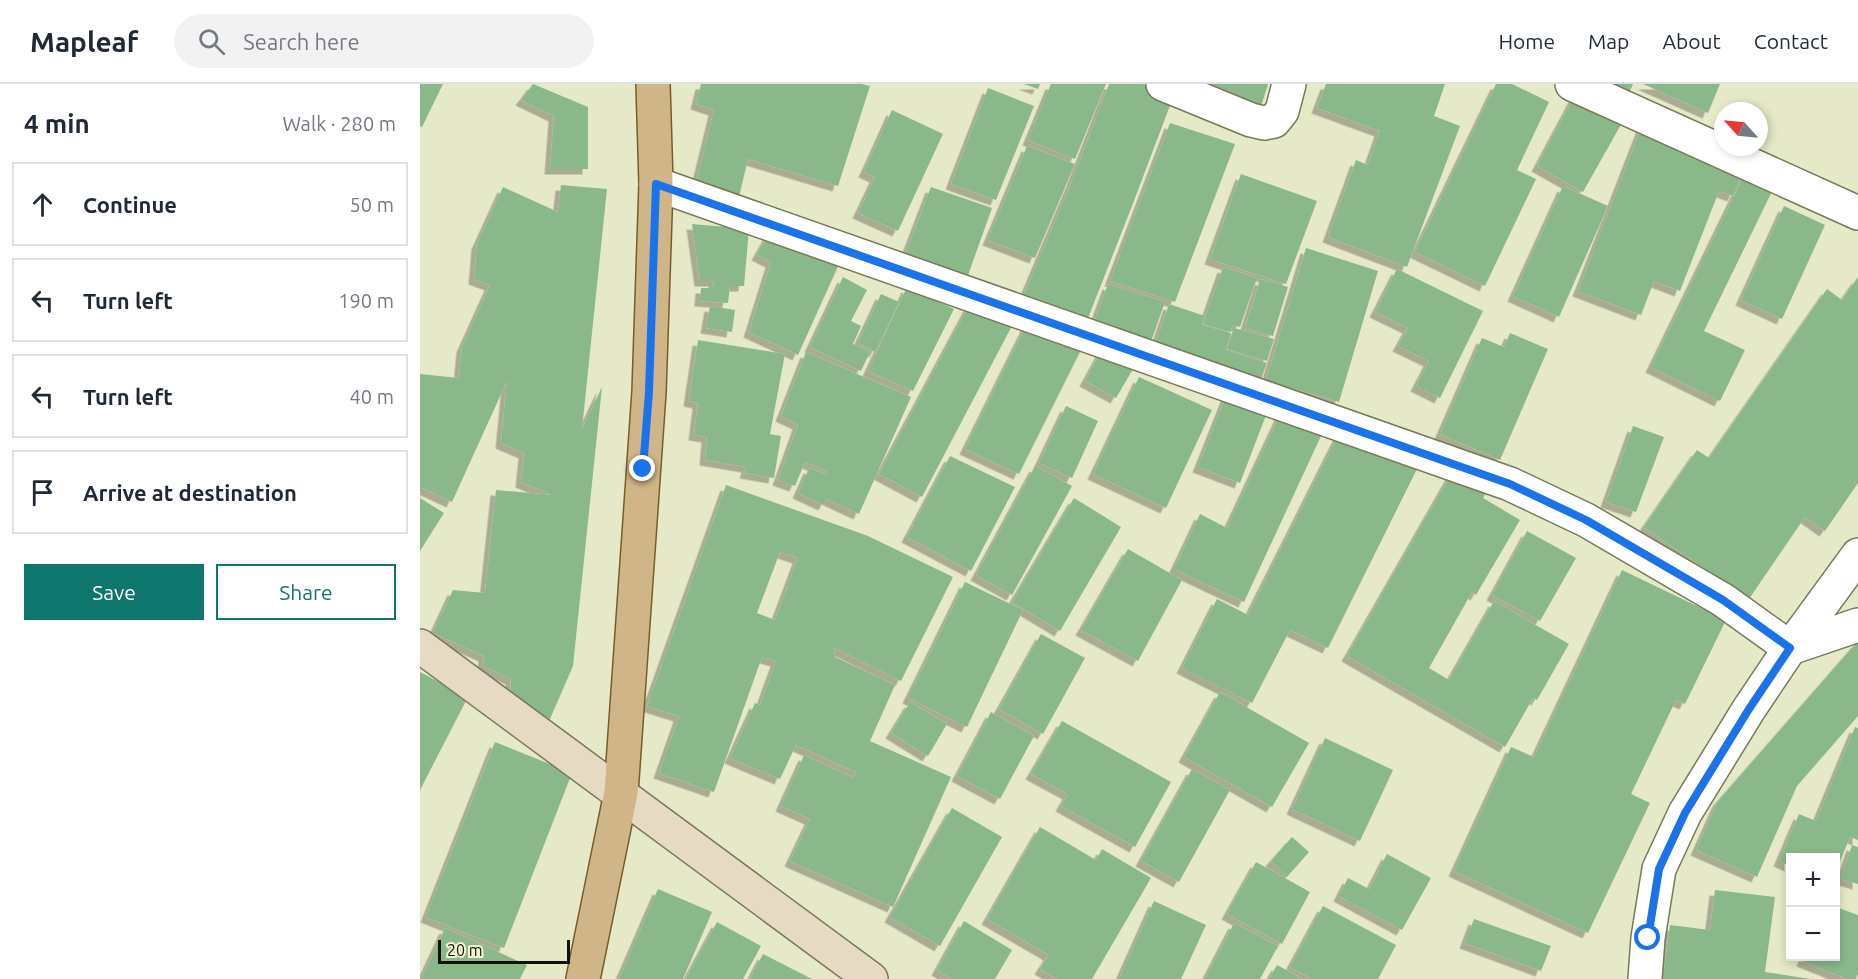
<!DOCTYPE html>
<html lang="en">
<head>
<meta charset="utf-8">
<style>
	body { margin:0; font-family:Ubuntu,sans-serif; background:#f2f2f3; color:#1f2937 }
	.controls { position:absolute; right:18px; bottom:18px; display:grid; overflow:hidden; border-radius:0px; box-shadow:0 3px 9px #0003 }
	.controls button { width:54px; height:54px; display:grid; place-items:center; padding:0; border:0; border-bottom:2px solid #e0e1e3; background:#fff; color:#1f2937; font:30px sans-serif }
	.compass { position:absolute; left:1294px; top:18px; width:54px; height:54px; border-radius:50%; background:#fff; box-shadow:0 3px 9px #0003; rotate:297deg }
	.scale { position:absolute; left:18px; bottom:15px; width:132px; box-sizing:border-box; padding-left:6px; border:3px solid #121308; border-top:0; font-size:16px; line-height:21px; white-space:nowrap; color:#121308; -webkit-text-stroke:4px #f3f6d4; paint-order:stroke }
	.stop { position:absolute; width:18px; height:18px; margin:-14px; border:4px solid #1a73e8; border-radius:50%; background:#fff }
	.stop.end { background:#1a73e8; border-color:#fff; box-shadow:0 2px 6px #0008 }
	.list { margin:0; padding:0; list-style:none }
	h2 { display:flex; justify-content:space-between; align-items:center; height:78px; margin:0; padding:0 24px; font-size:26px }
	h2 small { font-size:20px; font-weight:400; color:#747a83 }
	.list li { display:grid; grid-template-columns:39px 1fr auto; gap:18px; align-items:center; box-sizing:border-box; height:84px; margin:0 12px 12px; padding:0 12px; border:2px solid #e0e1e3; border-radius:0px }
	.list b { display:block; font-size:22px; white-space:nowrap }
	.list em { font-size:20px; font-style:normal; color:#747a83 }
	.actions { display:flex; gap:12px; padding:18px 24px }
	.actions a { flex:1; padding:14px 0; border:2px solid #0f766e; border-radius:0px; text-align:center; font-size:21px; color:#0f766e }
	.actions .main { background:#0f766e; color:#fff }
	.icon { flex:none; width:33px; height:33px; fill:none; stroke:currentColor; stroke-width:2; stroke-linecap:round; stroke-linejoin:round }
	.map { position:relative; flex:none; width:1438px; height:895px; overflow:hidden }
	header { display:flex; align-items:center; gap:36px; box-sizing:border-box; height:84px; padding:0 30px; background:#fff; border-bottom:2px solid #e0e1e3 }
	header strong { font-size:28px }
	nav { display:flex; gap:33px; margin-inline-start:auto; font-size:21px }
	.search { width:420px; height:54px; background:#f2f2f3; display:flex; align-items:center; gap:15px; box-sizing:border-box; padding:0 21px; border-radius:33px; color:#747a83; font-size:22px }
	main { display:flex }
	aside { flex:1; background:#fff }
	.map>svg:first-child { display:block }
</style>
</head>
<body>
<header>
<strong>Mapleaf</strong>
<div class="search"><svg class="icon" aria-label="search" viewBox="0 0 24 24"><circle cx="10" cy="10" r="6"/><path d="M15 15l6 6"/></svg>Search here</div>
<nav><a>Home</a><a>Map</a><a>About</a><a>Contact</a></nav>
</header>
<main>
<aside>
<h2>4 min<small>Walk · 280 m</small></h2>
<ul class="list">
<li><svg class="icon" aria-label="ahead" viewBox="0 0 24 24"><path d="M12 20V5M6 11l6-6 6 6"/></svg><div><b>Continue</b></div><em>50 m</em></li>
<li><svg class="icon" aria-label="left" viewBox="0 0 24 24"><path d="M17 20v-9H6M10 6l-5 5 5 5"/></svg><div><b>Turn left</b></div><em>190 m</em></li>
<li><svg class="icon" aria-label="left" viewBox="0 0 24 24"><path d="M17 20v-9H6M10 6l-5 5 5 5"/></svg><div><b>Turn left</b></div><em>40 m</em></li>
<li><svg class="icon" aria-label="arrive" viewBox="0 0 24 24"><path d="M6 21V4h12l-3 4 3 4H6"/></svg><div><b>Arrive at destination</b></div></li>
</ul>
<div class="actions"><a class="main">Save</a><a>Share</a></div>
</aside>
<div class="map">
<svg width="1438" height="895" viewBox="0 0 1438 895">
	<defs>
		<filter id="shadow"><feDropShadow dx="-5.5" dy="5.5" stdDeviation="0" flood-color="#0004"/></filter>
	</defs>
	<rect width="100%" height="100%" fill="#e6e9c7"/>
	<!-- building -->
	<g fill="#8ab88b" fill-rule="evenodd" filter="url(#shadow)">
		<path d="M 0,0 L 23,0 L 2,43 L 0,42 Z"/>
		<path d="M 113,0 L 168,23 L 168,85 L 130,85 L 134,32 L 101,16 Z"/>
		<path d="M 281,0 L 441,0 L 450,2 L 418,102 L 328,75 L 319,113 L 275,104 L 294,26 L 276,20 Z"/>
		<path d="M 604,0 L 620,0 L 618,5 Z"/>
		<path d="M 631,0 L 686,0 L 655,75 L 608,56 Z"/>
		<path d="M 689,0 L 723,0 L 754,11 L 712,122 L 665,242 L 600,220 L 651,99 Z"/>
		<path d="M 770,0 L 848,0 L 839,29 Z"/>
		<path d="M 906,0 L 1025,0 L 1014,32 L 1040,42 L 987,183 L 908,153 L 936,76 L 948,81 L 960,47 L 897,24 Z"/>
		<path d="M 1076,0 L 1092,0 L 1129,18 L 1097,86 L 1116,95 L 1065,202 L 995,168 Z"/>
		<path d="M 1181,0 L 1213,0 L 1206,17 Z"/>
		<path d="M 1223,0 L 1300,0 L 1288,29 Z"/>
		<path d="M 568,4 L 614,22 L 576,116 L 531,100 Z"/>
		<path d="M 1155,11 L 1203,37 L 1163,108 L 1117,82 Z"/>
		<path d="M 472,26 L 523,50 L 478,147 L 438,129 L 455,93 L 444,88 Z"/>
		<path d="M 1225,34 L 1323,87 L 1313,112 L 1299,107 L 1260,207 L 1234,197 L 1221,231 L 1158,207 Z"/>
		<path d="M 750,39 L 815,60 L 755,218 L 690,197 Z"/>
		<path d="M 607,62 L 655,80 L 615,174 L 568,156 Z"/>
		<path d="M 1332,75 L 1361,89 L 1284,247 L 1325,266 L 1300,317 L 1231,283 Z"/>
		<path d="M 821,90 L 897,117 L 866,200 L 790,175 Z"/>
		<path d="M 141,101 L 187,105 L 162,345 L 182,303 L 153,582 L 130,635 L 90,617 L 91,595 L 63,582 L 64,572 L 13,549 L 33,506 L 65,509 L 76,406 L 132,411 L 101,398 L 104,369 L 81,359 L 87,297 L 32,418 L 0,403 L 0,290 L 39,294 L 42,263 L 70,201 L 54,195 L 57,160 L 83,103 L 138,128 Z"/>
		<path d="M 1143,102 L 1188,122 L 1139,233 L 1093,212 Z"/>
		<path d="M 511,103 L 572,124 L 547,194 L 485,171 Z"/>
		<path d="M 1364,122 L 1405,141 L 1362,235 L 1321,216 Z"/>
		<path d="M 272,140 L 329,145 L 324,202 L 310,202 L 308,219 L 280,217 L 281,204 L 293,204 L 294,197 L 280,197 Z"/>
		<path d="M 351,146 L 420,178 L 378,271 L 329,248 L 351,178 L 337,171 Z"/>
		<path d="M 886,164 L 958,187 L 919,318 L 846,296 Z"/>
		<path d="M 803,183 L 837,194 L 820,243 L 813,241 L 810,248 L 783,240 Z"/>
		<path d="M 977,185 L 1063,227 L 1020,314 L 996,302 L 1009,277 L 978,262 L 988,244 L 955,228 Z"/>
		<path d="M 423,193 L 447,206 L 431,237 L 441,242 L 433,260 L 450,268 L 441,287 L 390,263 Z"/>
		<path d="M 1438,193 L 1438,399 L 1405,447 L 1385,433 L 1329,515 L 1224,443 L 1277,366 L 1289,374 L 1407,205 L 1422,216 Z"/>
		<path d="M 840,195 L 868,203 L 853,252 L 825,244 Z"/>
		<path d="M 688,200 L 745,218 L 728,266 L 671,247 Z"/>
		<path d="M 487,203 L 534,225 L 493,307 L 448,287 Z"/>
		<path d="M 461,210 L 479,218 L 455,268 L 438,259 Z"/>
		<path d="M 552,216 L 594,238 L 502,413 L 459,390 Z"/>
		<path d="M 749,220 L 785,232 L 782,241 L 811,249 L 806,266 L 847,279 L 841,295 L 772,275 L 733,267 Z"/>
		<path d="M 290,222 L 315,226 L 312,248 L 286,244 Z"/>
		<path d="M 607,240 L 661,266 L 599,390 L 545,365 Z"/>
		<path d="M 814,244 L 854,255 L 847,277 L 807,265 Z"/>
		<path d="M 1090,249 L 1128,265 L 1080,376 L 1020,350 L 1062,254 L 1084,263 Z"/>
		<path d="M 278,256 L 365,270 L 350,350 L 361,352 L 354,394 L 325,389 L 327,383 L 285,376 L 287,353 L 274,351 L 278,319 L 269,317 Z"/>
		<path d="M 684,262 L 716,280 L 696,314 L 665,297 Z"/>
		<path d="M 386,268 L 491,313 L 439,430 L 407,415 L 404,421 L 378,409 L 389,384 L 406,390 L 407,387 L 385,378 L 375,402 L 358,396 L 378,340 L 361,332 Z"/>
		<path d="M 719,293 L 792,326 L 746,424 L 673,390 Z"/>
		<path d="M 809,305 L 850,321 L 820,399 L 778,383 Z"/>
		<path d="M 866,318 L 908,337 L 824,518 L 754,485 L 780,430 L 807,444 Z"/>
		<path d="M 646,322 L 678,337 L 652,394 L 619,379 Z"/>
		<path d="M 923,342 L 999,381 L 908,564 L 870,546 L 832,619 L 762,584 L 797,515 L 828,531 Z"/>
		<path d="M 1213,342 L 1244,353 L 1216,428 L 1186,418 Z"/>
		<path d="M 530,372 L 595,403 L 551,487 L 487,453 Z"/>
		<path d="M 1038,378 L 1072,397 L 1063,414 L 1100,436 L 1056,511 L 1052,508 L 1009,584 L 1029,596 L 1074,517 L 1149,560 L 1117,616 L 1113,614 L 1085,663 L 927,572 Z"/>
		<path d="M 615,382 L 652,402 L 592,511 L 556,491 Z"/>
		<path d="M 306,401 L 448,452 L 533,493 L 481,597 L 413,563 L 415,573 L 475,601 L 450,657 L 531,693 L 473,823 L 370,777 L 390,735 L 361,722 L 384,671 L 434,694 L 436,688 L 376,661 L 360,695 L 310,674 L 335,619 L 340,621 L 356,577 L 342,573 L 294,708 L 239,689 L 259,632 L 227,622 ZM 360,468 L 378,474 L 355,536 L 337,529 Z"/>
		<path d="M 0,414 L 24,429 L 0,467 Z"/>
		<path d="M 654,414 L 701,443 L 640,547 L 592,518 Z"/>
		<path d="M 1107,447 L 1156,474 L 1120,537 L 1072,511 Z"/>
		<path d="M 708,465 L 762,496 L 718,577 L 661,546 Z"/>
		<path d="M 1202,486 L 1306,536 L 1265,620 L 1256,616 L 1211,710 L 1230,719 L 1168,849 L 1034,787 L 1091,663 L 1114,673 Z"/>
		<path d="M 545,498 L 603,526 L 547,643 L 488,614 Z"/>
		<path d="M 621,550 L 665,574 L 623,650 L 579,625 Z"/>
		<path d="M 1438,557 L 1438,632 L 1377,702 L 1337,793 L 1276,766 L 1298,717 Z"/>
		<path d="M 0,588 L 48,613 L 0,706 Z"/>
		<path d="M 800,608 L 889,659 L 852,723 L 764,673 Z"/>
		<path d="M 490,618 L 527,640 L 508,672 L 471,649 Z"/>
		<path d="M 571,628 L 614,652 L 580,715 L 537,692 Z"/>
		<path d="M 642,637 L 751,698 L 715,763 L 641,722 L 648,710 L 611,690 Z"/>
		<path d="M 1435,643 L 1438,644 L 1438,756 L 1430,753 L 1416,787 L 1416,774 L 1370,774 L 1370,782 L 1359,777 L 1379,730 L 1396,737 Z"/>
		<path d="M 905,654 L 973,686 L 940,757 L 872,725 Z"/>
		<path d="M 75,658 L 152,689 L 84,864 L 6,833 Z"/>
		<path d="M 772,685 L 810,706 L 759,798 L 721,777 Z"/>
		<path d="M 532,724 L 582,753 L 520,862 L 470,833 Z"/>
		<path d="M 620,743 L 676,776 L 682,765 L 731,794 L 672,895 L 637,895 L 620,885 L 629,871 L 567,835 Z"/>
		<path d="M 872,753 L 889,768 L 867,793 L 851,777 Z"/>
		<path d="M 1432,761 L 1438,763 L 1438,800 L 1421,795 Z"/>
		<path d="M 967,770 L 1011,794 L 982,846 L 919,812 L 928,794 L 949,805 Z"/>
		<path d="M 836,778 L 890,808 L 862,860 L 807,830 Z"/>
		<path d="M 238,805 L 292,828 L 263,895 L 199,895 Z"/>
		<path d="M 1295,806 L 1355,813 L 1345,888 L 1391,895 L 1243,895 L 1250,841 L 1290,846 Z"/>
		<path d="M 734,817 L 786,841 L 761,895 L 699,895 Z"/>
		<path d="M 903,822 L 976,861 L 958,895 L 892,895 L 870,883 Z"/>
		<path d="M 1416,823 L 1438,831 L 1438,889 L 1436,895 L 1427,895 L 1382,877 L 1384,872 L 1416,872 Z"/>
		<path d="M 1054,835 L 1131,862 L 1121,887 L 1045,859 Z"/>
		<path d="M 544,837 L 592,866 L 575,895 L 532,895 L 517,886 Z"/>
		<path d="M 297,838 L 341,862 L 323,895 L 266,895 Z"/>
		<path d="M 814,839 L 858,862 L 840,895 L 785,895 Z"/>
		<path d="M 25,844 L 107,881 L 100,895 L 1,895 Z"/>
		<path d="M 343,870 L 392,895 L 330,895 Z"/>
		<path d="M 857,881 L 883,895 L 849,895 Z"/>
	</g>
	<g fill="none" stroke-linecap="round" stroke-linejoin="round">
		<!-- street casing -->
		<g stroke="#77795b" stroke-width="36">
			<g id="street">
				<path d="M 743,0 L 831,36 L 844,39 L 854,37 L 862,27 L 869,0"/>
				<path d="M 1152,0 L 1438,129"/>
				<path d="M 236,100 L 1090,400 L 1166,436 L 1303,516 L 1370,564 L 1438,541"/>
				<path d="M 1225,895 L 1228,854 L 1239,785 L 1265,729 L 1329,625 L 1370,564 L 1438,471"/>
			</g>
		</g>
		<!-- secondary casing -->
		<g stroke="#77795b" stroke-width="36">
			<path id="secondary" d="M 0,562 L 451,895"/>
		</g>
		<!-- primary casing -->
		<g stroke="#795c28" stroke-width="36">
			<path id="primary" d="M 163,895 L 201,709 L 229,308 L 236,100 L 233,0"/>
		</g>
		<!-- street -->
		<use href="#street" stroke="#fff" stroke-width="33"/>
		<!-- secondary -->
		<use href="#secondary" stroke="#e7dac4" stroke-width="33"/>
		<!-- primary -->
		<use href="#primary" stroke="#d0b588" stroke-width="33"/>
	</g>
	<g fill="none" stroke-linecap="round" stroke-linejoin="round">
		<!-- route -->
		<path stroke="#1a73e8" stroke-width="8" d="M 223,385 L 229,308 L 236,100 L 1090,400 L 1166,436 L 1303,516 L 1370,564 L 1329,625 L 1265,729 L 1239,785 L 1228,854"/>
	</g>
</svg>
<div class="controls">
<button>+</button>
<button>−</button>
</div>
<svg class="compass" viewBox="-18 -18 36 36"><path d="M0-13l5 13h-10z" fill="#e53935"/><path d="M0 13l5-13h-10z" fill="#747a83"/></svg>
<div class="scale">20 m</div>
<div class="stop" style="left:1228px;top:854px"></div>
<div class="stop end" style="left:223px;top:385px"></div>
</div>
</main>
</body>
</html>
